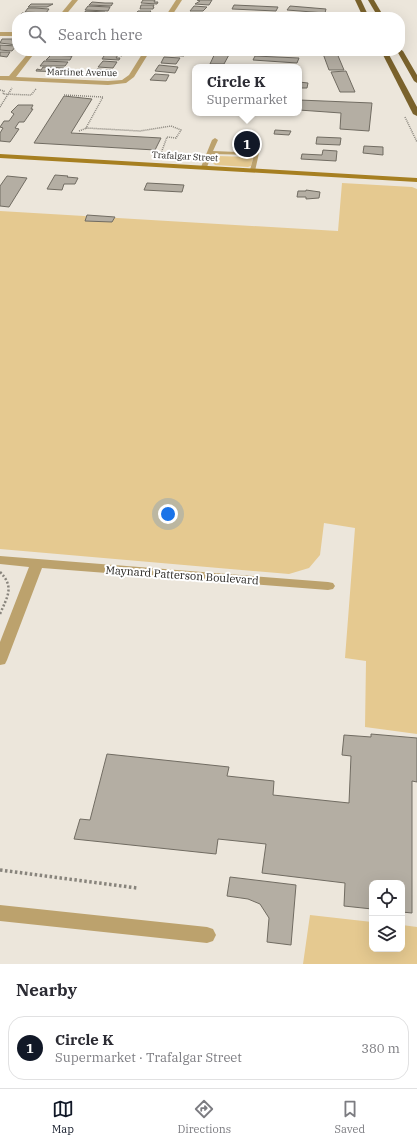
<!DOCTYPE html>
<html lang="en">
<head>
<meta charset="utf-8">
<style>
	body { margin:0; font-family:"IBM Plex Serif",serif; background:#f2f2f3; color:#2b2b33 }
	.controls { position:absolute; right:12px; bottom:12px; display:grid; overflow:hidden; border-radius:8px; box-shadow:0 4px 16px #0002 }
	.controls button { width:36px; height:36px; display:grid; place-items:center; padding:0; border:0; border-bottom:1px solid #e1e1e2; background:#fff; color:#2b2b33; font:20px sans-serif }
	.you { position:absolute; left:168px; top:514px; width:14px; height:14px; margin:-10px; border:3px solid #fff; border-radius:50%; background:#1a73e8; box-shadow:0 0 0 6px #1a73e833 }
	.badge { display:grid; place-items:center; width:26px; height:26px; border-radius:50%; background:#111827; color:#fff; font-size:13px; font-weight:700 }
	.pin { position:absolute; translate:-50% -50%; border:2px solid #fff; box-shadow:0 1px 4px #0006 }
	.popup { position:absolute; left:192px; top:64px; width:110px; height:52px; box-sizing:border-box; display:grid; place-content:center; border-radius:8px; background:#fff; filter:drop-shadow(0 1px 3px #0005); font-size:13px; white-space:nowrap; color:#7c7c81 }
	.popup b { font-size:15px; color:#2b2b33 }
	.popup::after { content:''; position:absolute; left:50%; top:100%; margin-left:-8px; border:8px solid transparent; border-top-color:#fff }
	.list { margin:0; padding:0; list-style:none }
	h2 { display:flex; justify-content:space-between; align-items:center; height:52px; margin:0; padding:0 16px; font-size:17px }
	h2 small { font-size:13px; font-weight:400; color:#7c7c81 }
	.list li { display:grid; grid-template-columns:26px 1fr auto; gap:12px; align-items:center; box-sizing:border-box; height:64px; margin:0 8px 8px; padding:0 8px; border:1px solid #e1e1e2; border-radius:16px }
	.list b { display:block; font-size:15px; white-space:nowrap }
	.list p { margin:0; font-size:13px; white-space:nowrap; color:#7c7c81 }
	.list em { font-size:13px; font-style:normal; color:#7c7c81 }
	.icon { flex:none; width:22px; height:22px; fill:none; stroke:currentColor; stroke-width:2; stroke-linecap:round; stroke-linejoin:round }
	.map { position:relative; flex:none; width:417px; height:964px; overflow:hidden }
	.search { position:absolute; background:#fff; box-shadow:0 4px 16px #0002; left:12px; right:12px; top:12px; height:44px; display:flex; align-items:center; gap:10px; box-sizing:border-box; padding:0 14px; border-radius:16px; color:#7c7c81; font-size:15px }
	.sheet { height:124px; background:#fff }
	nav { display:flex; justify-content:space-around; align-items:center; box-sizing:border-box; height:56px; border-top:1px solid #e1e1e2; background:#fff; font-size:11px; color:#7c7c81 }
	nav a { display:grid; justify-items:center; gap:2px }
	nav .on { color:#111827 }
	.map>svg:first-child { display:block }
</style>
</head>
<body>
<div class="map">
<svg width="417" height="964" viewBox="0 0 417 964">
	<rect width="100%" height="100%" fill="#ece6db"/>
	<!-- green -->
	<g fill="#e5c990">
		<path d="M 217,156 L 251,157 L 253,158 L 251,166 L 248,167 L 215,165 L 213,163 Z"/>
		<path d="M 342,183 L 412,187 L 417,189 L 417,734 L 365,727 L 366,661 L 345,658 L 355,528 L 324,523 L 320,555 L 309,568 L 289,574 L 0,549 L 0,211 L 338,231 Z"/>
		<path d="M 310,915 L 372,922 L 372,949 L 402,949 L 402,925 L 417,927 L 417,964 L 303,964 Z"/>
	</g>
	<!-- building -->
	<g fill="#b4aea3" stroke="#716c62">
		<path d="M 143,0 L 155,0 L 154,2 L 158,2 L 157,4 L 141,3 Z"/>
		<path d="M 197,0 L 212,0 L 209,5 L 195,4 L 200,1 Z"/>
		<path d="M 92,2 L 105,3 L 113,3 L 111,6 L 89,5 Z"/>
		<path d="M 31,4 L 53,4 L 47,7 L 28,7 Z"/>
		<path d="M 141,5 L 154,5 L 153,7 L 154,7 L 153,9 L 140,9 Z"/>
		<path d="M 234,5 L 278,7 L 276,11 L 232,9 Z"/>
		<path d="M 88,6 L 110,7 L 108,11 L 85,10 Z"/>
		<path d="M 194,6 L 207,7 L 203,11 L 190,11 Z"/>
		<path d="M 290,6 L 326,9 L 325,13 L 287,10 Z"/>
		<path d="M 28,8 L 35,8 L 49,9 L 46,13 L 25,12 Z"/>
		<path d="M 86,11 L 105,12 L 102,16 L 81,15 Z"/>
		<path d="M 138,11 L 151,11 L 147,16 L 134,16 Z"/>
		<path d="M 22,13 L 42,14 L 40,16 L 43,16 L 21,17 L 22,16 L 19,16 Z"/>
		<path d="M 189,13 L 204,14 L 202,17 L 186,17 Z"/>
		<path d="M 229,14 L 275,16 L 228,17 Z"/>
		<path d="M 2,39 L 13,39 L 12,41 L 17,41 L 17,45 L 0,43 Z"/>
		<path d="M 0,45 L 16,46 L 12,51 L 0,50 Z"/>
		<path d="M 52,51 L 77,51 L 75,54 L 67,53 L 65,55 L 50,54 Z"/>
		<path d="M 167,51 L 187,51 L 184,56 L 165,55 Z"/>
		<path d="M 216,51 L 231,51 L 224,64 L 210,64 Z"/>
		<path d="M 322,51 L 336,51 L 344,70 L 329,70 Z"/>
		<path d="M 0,52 L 10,52 L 7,57 L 0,56 Z"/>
		<path d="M 106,53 L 123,54 L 122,56 L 118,55 L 116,58 L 120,58 L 119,60 L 102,59 Z"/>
		<path d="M 51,55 L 72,56 L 70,60 L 46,60 Z"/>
		<path d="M 255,56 L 299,58 L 297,63 L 253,60 Z"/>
		<path d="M 164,57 L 180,58 L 176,64 L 161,63 Z"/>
		<path d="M 44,61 L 68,62 L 65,66 L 40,66 Z"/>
		<path d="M 103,61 L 117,62 L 113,68 L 98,67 Z"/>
		<path d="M 159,65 L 178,67 L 175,73 L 155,71 Z"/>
		<path d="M 43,67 L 64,68 L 62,72 L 36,71 L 37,69 L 41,70 Z"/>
		<path d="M 97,69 L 111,70 L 109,73 L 110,73 L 108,76 L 94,75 Z"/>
		<path d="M 346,71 L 355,92 L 340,92 L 331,72 Z"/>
		<path d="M 155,74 L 169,75 L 166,81 L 150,80 Z"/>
		<path d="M 299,82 L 308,83 L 307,88 L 299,88 Z"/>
		<path d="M 64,96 L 92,99 L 71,133 L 161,138 L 155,150 L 34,143 Z"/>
		<path d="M 299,100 L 372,103 L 369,131 L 340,129 L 341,113 L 299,110 Z"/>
		<path d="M 18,105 L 33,105 L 31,109 L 33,109 L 24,122 L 19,122 L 15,128 L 19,129 L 10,142 L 0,141 L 0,133 L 3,128 L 0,127 L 4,121 L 9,121 L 14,114 L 11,112 Z"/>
		<path d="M 275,130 L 291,131 L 289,135 L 274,134 Z"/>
		<path d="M 317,137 L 341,138 L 340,145 L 316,144 Z"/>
		<path d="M 235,139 L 260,141 L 258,149 L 233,148 Z"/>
		<path d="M 364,146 L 383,147 L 383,155 L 363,153 Z"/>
		<path d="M 323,150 L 337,151 L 336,161 L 301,159 L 302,154 L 322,155 Z"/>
		<path d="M 55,175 L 68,176 L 67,177 L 78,178 L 75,184 L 64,184 L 62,190 L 47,189 Z"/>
		<path d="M 7,176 L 27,178 L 9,207 L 0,206 L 0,186 Z"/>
		<path d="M 147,183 L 184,185 L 182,192 L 144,190 Z"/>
		<path d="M 306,190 L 320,192 L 319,198 L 306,199 L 306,197 L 297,197 L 298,191 L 306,191 Z"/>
		<path d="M 87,215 L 115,217 L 112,222 L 85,221 Z"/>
		<path d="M 371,734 L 417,738 L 417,782 L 412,781 L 412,913 L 402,912 L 402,883 L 372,883 L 372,909 L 344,906 L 345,883 L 262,873 L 266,844 L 218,839 L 216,854 L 74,839 L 80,819 L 90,820 L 107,754 L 229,767 L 227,776 L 274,781 L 273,795 L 349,803 L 351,756 L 342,755 L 344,735 L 371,737 Z"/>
		<path d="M 230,877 L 296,885 L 291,945 L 267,942 L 269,918 L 260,904 L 248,899 L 227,896 Z"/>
	</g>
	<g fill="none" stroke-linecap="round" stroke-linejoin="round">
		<!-- path-far2 -->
		<g stroke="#88847c" stroke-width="1.5" stroke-dasharray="1 1" stroke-linecap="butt">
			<path d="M 0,90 L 4,91 L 3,94 L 31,95 L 36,89"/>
			<path d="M 64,95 L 103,97 L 86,128 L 140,131 L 171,126 L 181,130 L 176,138 L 167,137 L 160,156"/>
			<path d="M 0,107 L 12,88"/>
			<path d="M 405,117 L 417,142"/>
			<path d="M 79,131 L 87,128"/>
		</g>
		<!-- path-far1 -->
		<path stroke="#88847c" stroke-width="2.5" stroke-dasharray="2 2" stroke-linecap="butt" d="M 0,572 C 15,587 7,597 0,614"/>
		<!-- path -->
		<path stroke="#88847c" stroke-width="3.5" stroke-dasharray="2.5 2.5" stroke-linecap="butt" d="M 0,870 L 137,888"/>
		<!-- service -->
		<path fill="#bca26d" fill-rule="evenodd" d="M 215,138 L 218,140 L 213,151 L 259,153 L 255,171 L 250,170 L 254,155 L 212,154 L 207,167 L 202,168 L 201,167 L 212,140 Z"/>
		<!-- minor -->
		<g fill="#bca26d" fill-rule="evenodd">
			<path d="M 72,0 L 78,0 L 64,17 L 58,17 Z"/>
			<path d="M 176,0 L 182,0 L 171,17 L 165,17 Z"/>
			<rect x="0" y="32" width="17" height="4"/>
			<path d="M 30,51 L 36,51 L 16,77 L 108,81 L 122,80 L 129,75 L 144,51 L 150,51 L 134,77 L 126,83 L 108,85 L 0,80 L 0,76 L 9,76 Z"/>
			<path d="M 0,556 L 328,582 L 333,583 L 335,586 L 333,589 L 328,590 L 42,568 L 7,660 L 5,664 L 0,665 L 0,642 L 29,567 L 0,564 Z"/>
			<path d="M 0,905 L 207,927 L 213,929 L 216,935 L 213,941 L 207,943 L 0,921 Z"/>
		</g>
		<!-- secondary -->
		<path fill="#a67f21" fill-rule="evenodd" d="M 0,154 L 417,178 L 417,182 L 0,158 Z"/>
		<!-- trunk -->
		<g fill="#7a622c" fill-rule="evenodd">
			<path d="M 355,0 L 361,0 L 369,17 L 363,17 Z"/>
			<path d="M 368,0 L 374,0 L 384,17 L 378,17 Z"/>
			<path d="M 400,49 L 403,51 L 417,75 L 417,83 L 414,81 L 397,51 L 400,51 Z"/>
			<path d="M 381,51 L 387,51 L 417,107 L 417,116 L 413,114 Z"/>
		</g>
	</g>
	<g text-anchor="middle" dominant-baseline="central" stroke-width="4" stroke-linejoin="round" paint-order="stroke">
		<!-- far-street labels -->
		<g font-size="9" fill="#23211d" stroke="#fff">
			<text transform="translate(82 72) rotate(1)">Martinet Avenue</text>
			<text transform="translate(185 156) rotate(3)">Trafalgar Street</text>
		</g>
		<!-- street labels -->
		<g font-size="11" fill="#23211d" stroke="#fff">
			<text transform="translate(182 575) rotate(4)">Maynard Patterson Boulevard</text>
		</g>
	</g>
</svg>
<div class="controls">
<button><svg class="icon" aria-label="locate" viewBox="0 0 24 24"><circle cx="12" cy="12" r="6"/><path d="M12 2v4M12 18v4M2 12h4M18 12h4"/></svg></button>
<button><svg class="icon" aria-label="layers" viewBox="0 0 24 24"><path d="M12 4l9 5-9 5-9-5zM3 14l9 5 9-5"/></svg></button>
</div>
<div class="you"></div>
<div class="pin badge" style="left:247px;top:144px">1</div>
<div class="popup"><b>Circle K</b>Supermarket</div>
<div class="search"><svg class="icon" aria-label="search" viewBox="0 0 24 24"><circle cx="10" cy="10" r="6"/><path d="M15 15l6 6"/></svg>Search here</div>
</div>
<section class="sheet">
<h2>Nearby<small></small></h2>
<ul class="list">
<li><span class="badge">1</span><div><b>Circle K</b><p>Supermarket · Trafalgar Street</p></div><em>380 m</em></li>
</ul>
</section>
<nav>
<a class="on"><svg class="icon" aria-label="map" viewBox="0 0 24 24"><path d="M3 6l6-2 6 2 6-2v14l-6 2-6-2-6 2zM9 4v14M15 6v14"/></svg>Map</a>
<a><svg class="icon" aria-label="directions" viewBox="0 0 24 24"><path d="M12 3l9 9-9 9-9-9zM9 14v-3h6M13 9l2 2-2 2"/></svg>Directions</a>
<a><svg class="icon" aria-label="saved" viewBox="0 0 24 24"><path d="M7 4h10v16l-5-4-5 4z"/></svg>Saved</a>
</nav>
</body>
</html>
